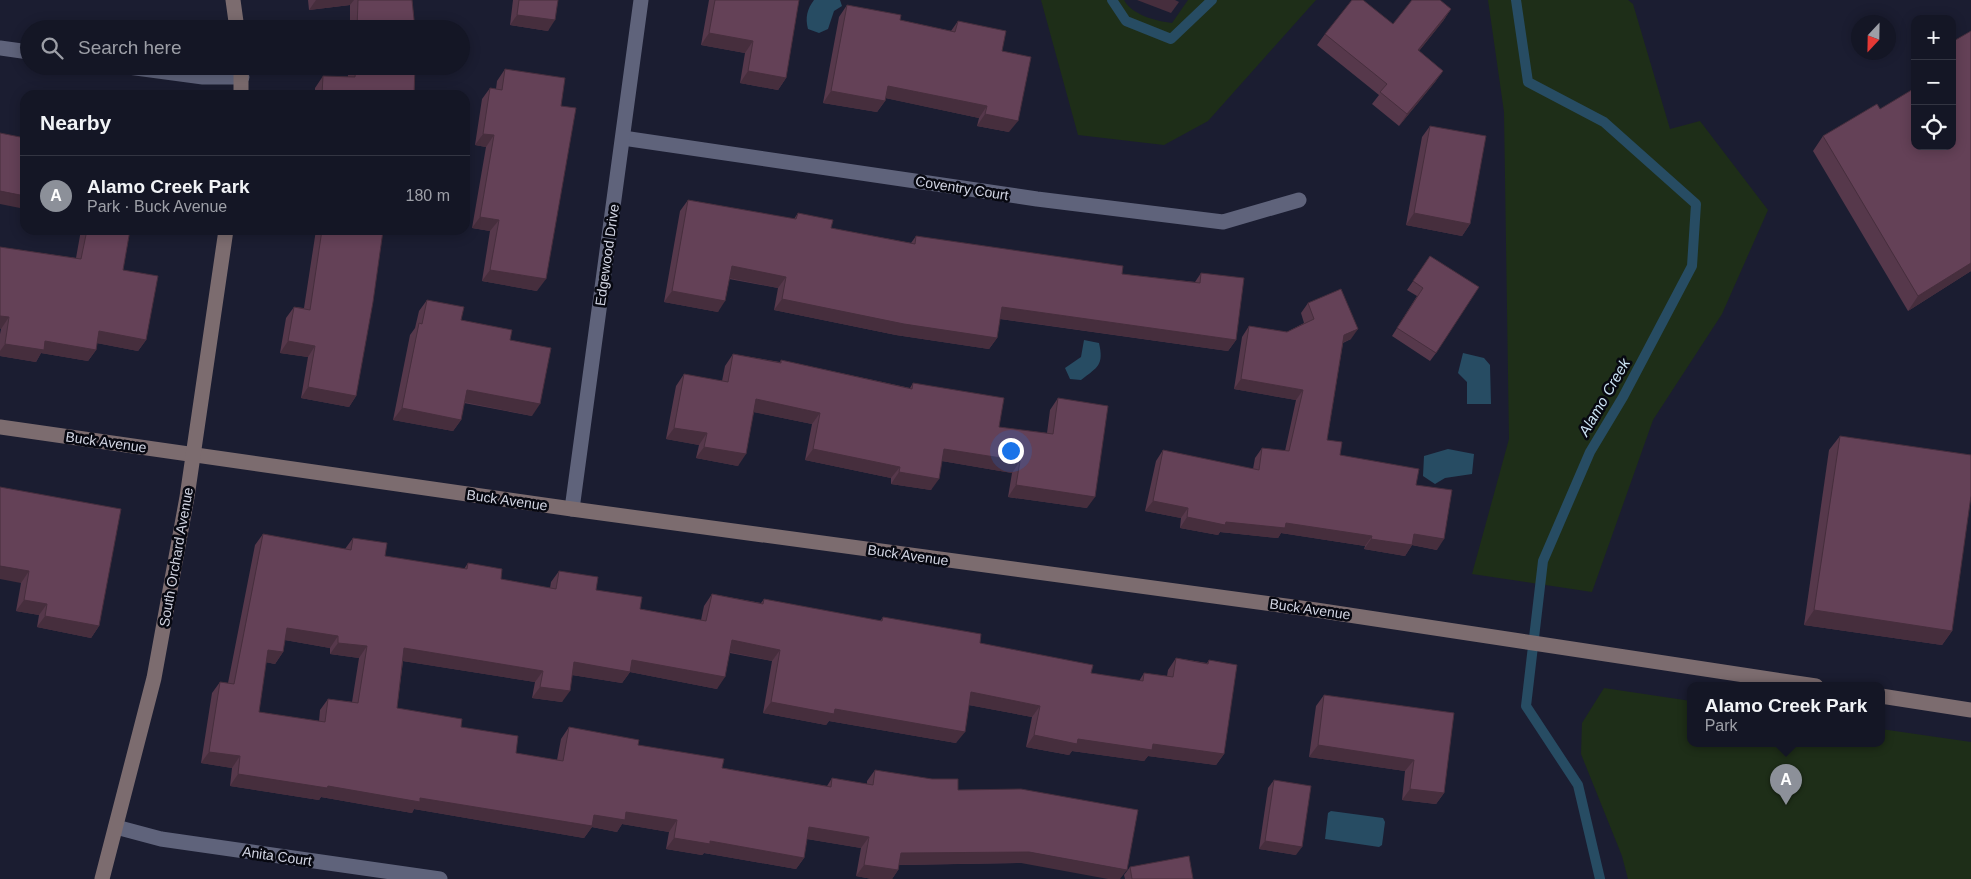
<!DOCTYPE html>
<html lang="en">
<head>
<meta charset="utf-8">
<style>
	body { margin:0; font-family:Arial,sans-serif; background:#1d1f2d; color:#f1f3f6 }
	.controls { position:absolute; right:15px; top:15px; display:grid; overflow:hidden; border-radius:10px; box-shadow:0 2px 12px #0003 }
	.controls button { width:45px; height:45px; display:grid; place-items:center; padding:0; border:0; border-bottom:1px solid #333542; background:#141625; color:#f1f3f6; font:25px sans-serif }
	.compass { position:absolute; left:1851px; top:15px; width:45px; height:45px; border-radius:50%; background:#141625; box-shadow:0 2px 12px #0003; rotate:202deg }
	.you { position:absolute; left:1010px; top:450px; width:18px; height:18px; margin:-12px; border:4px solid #fff; border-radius:50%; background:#1a73e8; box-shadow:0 0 0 8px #1a73e833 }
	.badge { display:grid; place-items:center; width:32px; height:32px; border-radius:50%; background:#8c9099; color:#fff; font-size:16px; font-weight:700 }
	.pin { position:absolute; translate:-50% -41px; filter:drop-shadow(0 1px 2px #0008) }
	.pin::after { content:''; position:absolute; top:26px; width:18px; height:15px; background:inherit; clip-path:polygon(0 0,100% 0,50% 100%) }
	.popup { position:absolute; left:1687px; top:682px; width:198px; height:65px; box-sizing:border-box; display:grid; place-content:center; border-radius:10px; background:#141625; filter:drop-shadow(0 1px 4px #0005); font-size:16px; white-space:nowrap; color:#9d9fa7 }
	.popup b { font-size:19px; color:#f1f3f6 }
	.popup::after { content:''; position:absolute; left:50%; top:100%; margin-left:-10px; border:10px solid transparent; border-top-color:#141625 }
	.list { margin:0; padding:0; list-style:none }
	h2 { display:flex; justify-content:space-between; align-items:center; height:65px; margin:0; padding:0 20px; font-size:21px }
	h2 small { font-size:16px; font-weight:400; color:#9d9fa7 }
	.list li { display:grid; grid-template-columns:32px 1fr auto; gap:15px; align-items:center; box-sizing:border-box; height:80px; padding:0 20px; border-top:1px solid #333542 }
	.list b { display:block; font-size:19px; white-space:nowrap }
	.list p { margin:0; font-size:16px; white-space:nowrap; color:#9d9fa7 }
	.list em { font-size:16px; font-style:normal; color:#9d9fa7 }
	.icon { flex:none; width:28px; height:28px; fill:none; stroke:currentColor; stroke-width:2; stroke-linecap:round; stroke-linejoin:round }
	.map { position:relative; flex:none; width:1971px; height:879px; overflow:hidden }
	.search { position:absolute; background:#141625; box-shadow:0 2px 12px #0003; left:20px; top:20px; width:450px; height:55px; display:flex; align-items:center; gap:12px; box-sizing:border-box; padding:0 18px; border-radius:28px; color:#9d9fa7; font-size:19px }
	.panel { position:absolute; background:#141625; box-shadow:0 2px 12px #0003; left:20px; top:90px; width:450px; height:145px; border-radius:15px }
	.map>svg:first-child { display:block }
</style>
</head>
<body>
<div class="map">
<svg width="1971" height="879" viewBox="0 0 1971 879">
	<rect width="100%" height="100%" fill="#1b1d31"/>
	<!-- green -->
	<g fill="#1e2e18">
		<path d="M 1041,0 L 1124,0 C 1132,15 1156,21 1172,23 L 1188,0 L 1316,0 L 1208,121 L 1164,145 L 1078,135 Z"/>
		<path d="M 1488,0 L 1628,0 L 1633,4 L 1670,129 L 1700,121 L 1768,210 L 1722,314 L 1653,420 L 1592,592 L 1472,574 L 1509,439 L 1504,112 Z"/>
		<path d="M 1604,688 L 1691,701 L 1691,744 L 1881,744 L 1881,729 L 1971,742 L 1971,879 L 1628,879 L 1622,856 L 1581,754 L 1582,723 Z"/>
	</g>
	<!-- water -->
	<g fill="#274c63">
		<path d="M 814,0 L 840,0 L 842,6 L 834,11 L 828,29 L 819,33 L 808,29 C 805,18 807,9 814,0 Z"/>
		<path d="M 1084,340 L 1099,343 C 1104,365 1098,367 1081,380 L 1070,379 L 1065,368 L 1081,357 Z"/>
		<path d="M 1463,353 L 1484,358 L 1490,365 L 1491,404 L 1467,404 L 1467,382 L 1458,373 Z"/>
		<path d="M 1448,449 L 1474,454 L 1472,474 L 1445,478 L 1435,484 L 1423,476 L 1424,456 Z"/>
		<path d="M 1331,811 L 1383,818 L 1385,822 L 1382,845 L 1379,847 L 1325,839 L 1328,813 Z"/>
	</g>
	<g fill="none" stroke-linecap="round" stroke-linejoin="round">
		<!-- stream -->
		<g stroke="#274c63" stroke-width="10">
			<path d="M 1112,0 L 1126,21 L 1171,39 L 1212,0"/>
			<path d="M 1516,0 L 1528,82 L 1604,122 L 1696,204 L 1692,266 L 1623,397 L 1590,452 L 1543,561 L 1526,706 L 1578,785 L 1600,879"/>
		</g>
		<!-- street -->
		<g stroke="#5f637b" stroke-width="15">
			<path d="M 0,48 L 29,52"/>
			<path d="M 121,66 L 203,77 L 242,77"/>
			<path d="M 623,138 L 1037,199 L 1223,222 L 1299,200"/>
			<path d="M 572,509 L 641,0"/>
			<path d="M 116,827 L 161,839 L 440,879"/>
		</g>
		<!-- secondary -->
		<g stroke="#7c6c6f" stroke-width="15">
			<path d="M 233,0 L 237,29"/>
			<path d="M 241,95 L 241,66"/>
			<path d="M 0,427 L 572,509 L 1316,610 L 1816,686"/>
			<path d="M 1881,696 L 1971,710"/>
			<path d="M 102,879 L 154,678 L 187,497 L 226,230"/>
		</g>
	</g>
	<!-- wall -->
	<g fill="#56384b" fill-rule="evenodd">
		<path d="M 308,0 L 412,0 L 415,29 L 350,29 L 350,5 L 309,10 Z"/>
		<path d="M 513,0 L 558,0 L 548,31 L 510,25 Z"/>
		<path d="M 709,0 L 799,0 L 786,78 L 778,90 L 740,83 L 745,53 L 701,45 Z"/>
		<path d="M 847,5 L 900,20 L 951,31 L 958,21 L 1002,51 L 1009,132 L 977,126 L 979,118 L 886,98 L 885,101 L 877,112 L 823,103 L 839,17 Z"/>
		<path d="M 1451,9 L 1443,21 L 1419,51 L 1443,71 L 1435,82 L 1399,126 L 1372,104 L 1379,95 L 1317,45 L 1325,34 L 1393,24 Z"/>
		<path d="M 1971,31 L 1971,271 L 1908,311 L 1813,151 L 1823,136 L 1880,109 L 1915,146 Z"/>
		<path d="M 348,66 L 415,66 L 414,95 L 315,95 L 315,88 L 323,76 L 348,77 Z"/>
		<path d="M 505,69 L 561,106 L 537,291 L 482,281 L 490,231 L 472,228 L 486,147 L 475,145 L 482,99 L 490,88 L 496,89 L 497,81 Z"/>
		<path d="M 1430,126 L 1470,224 L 1462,236 L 1406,225 L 1422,137 Z"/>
		<path d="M 688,200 L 794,219 L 798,213 L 831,228 L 911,243 L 916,236 L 1122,274 L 1195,282 L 1201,273 L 1236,340 L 1228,351 L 1000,319 L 997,338 L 989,349 L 896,335 L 774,310 L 778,288 L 729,279 L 718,312 L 664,302 L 680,211 Z"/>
		<path d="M 81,230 L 130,230 L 123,270 L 146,340 L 138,351 L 97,343 L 96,350 L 88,361 L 41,353 L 36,362 L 0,356 L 0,334 L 1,329 L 0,328 L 0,247 L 76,258 Z"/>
		<path d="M 316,230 L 380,230 L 356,396 L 349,407 L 301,398 L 308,357 L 280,353 L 286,318 L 294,307 L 304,308 Z"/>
		<path d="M 1430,256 L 1436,353 L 1430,361 L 1392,336 L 1417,296 L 1407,290 Z"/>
		<path d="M 427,300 L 461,320 L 510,340 L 532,416 L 464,403 L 461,420 L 453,431 L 393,420 L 410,335 L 415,328 L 419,311 Z"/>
		<path d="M 1308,303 L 1351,339 L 1343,343 L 1327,440 L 1340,455 L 1416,485 L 1437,550 L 1412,545 L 1405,556 L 1364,549 L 1365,546 L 1281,533 L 1278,538 L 1220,532 L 1218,535 L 1180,528 L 1181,518 L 1145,511 L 1156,461 L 1163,450 L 1253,469 L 1255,458 L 1262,448 L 1285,451 L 1296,400 L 1234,389 L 1242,337 L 1249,326 L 1287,332 L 1304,323 L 1301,313 Z"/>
		<path d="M 733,354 L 780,362 L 781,360 L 910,388 L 913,383 L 999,427 L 1047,433 L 1050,410 L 1058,398 L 1087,508 L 1008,497 L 1012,473 L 942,461 L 931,490 L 891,484 L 891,478 L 805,460 L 812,424 L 754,412 L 738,466 L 696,458 L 699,445 L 666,439 L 676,386 L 684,374 L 722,381 L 725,366 Z"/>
		<path d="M 1840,436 L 1952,631 L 1942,645 L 1804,625 L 1829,450 Z"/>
		<path d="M 0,487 L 99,626 L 91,638 L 37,627 L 39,615 L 16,611 L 21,583 Z"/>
		<path d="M 263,534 L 345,549 L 353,538 L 385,556 L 464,569 L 468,563 L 501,579 L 550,588 L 551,582 L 559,571 L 596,590 L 640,609 L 701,620 L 704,606 L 712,594 L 761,603 L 764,599 L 880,621 L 883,617 L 1091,673 L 1139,681 L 1144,673 L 1167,676 L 1168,670 L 1176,658 L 1207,663 L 1209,660 L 1224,754 L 1216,765 L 1148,756 L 1144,761 L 1072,751 L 1069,755 L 1026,747 L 1032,717 L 969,705 L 956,743 L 829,721 L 826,725 L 763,713 L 772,661 L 730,653 L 717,689 L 630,672 L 622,683 L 572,675 L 562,702 L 532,698 L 535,682 L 403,661 L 397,708 L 461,727 L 516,753 L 557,760 L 561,739 L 569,727 L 722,768 L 827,786 L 832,778 L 867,784 L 867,781 L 875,770 L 958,790 L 1021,863 L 899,865 L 898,870 L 892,879 L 872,879 L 856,876 L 861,848 L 807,839 L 804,858 L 796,869 L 704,853 L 702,855 L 666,849 L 669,832 L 622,824 L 617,832 L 592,827 L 584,838 L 414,809 L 412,813 L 321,797 L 319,800 L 230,786 L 232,768 L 201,763 L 212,693 L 220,682 L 228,683 L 255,545 ZM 285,640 L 330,648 L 330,654 L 359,658 L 352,702 L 328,699 L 320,710 L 319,721 L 259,712 L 266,662 L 275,664 L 283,652 Z"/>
		<path d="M 1324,695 L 1454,713 L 1444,793 L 1436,804 L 1402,800 L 1405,771 L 1309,757 L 1316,706 Z"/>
		<path d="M 1274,780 L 1296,855 L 1259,849 L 1268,788 Z"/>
		<path d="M 1130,867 L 1193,879 L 1125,879 L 1124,875 Z"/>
	</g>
	<!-- shaded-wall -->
	<g fill="#462e3d">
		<path d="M 316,0 L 354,0 L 350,5 L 309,10 Z"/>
		<path d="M 1137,0 L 1175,0 L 1179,2 L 1171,13 Z"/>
		<path d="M 1451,9 L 1443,21 L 1410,62 L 1418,50 Z"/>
		<path d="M 517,15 L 555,20 L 548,31 L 510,25 Z"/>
		<path d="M 709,33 L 753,41 L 745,53 L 701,45 Z"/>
		<path d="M 748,71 L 786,78 L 778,90 L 740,83 Z"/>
		<path d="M 1443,71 L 1435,82 L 1399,126 L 1407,114 Z"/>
		<path d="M 888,86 L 987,106 L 979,118 L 880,97 Z"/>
		<path d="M 831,91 L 885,101 L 877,112 L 823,103 Z"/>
		<path d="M 985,114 L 1018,121 L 1009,132 L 977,126 Z"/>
		<path d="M 483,134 L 494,135 L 486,147 L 475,145 Z"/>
		<path d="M 0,191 L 25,196 L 25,209 L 0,204 Z"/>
		<path d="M 1414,213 L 1470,224 L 1462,236 L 1406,225 Z"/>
		<path d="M 480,217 L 499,220 L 490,231 L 472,228 Z"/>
		<path d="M 1971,263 L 1971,271 L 1908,311 L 1918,296 Z"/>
		<path d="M 732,266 L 786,277 L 778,288 L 724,277 Z"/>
		<path d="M 490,270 L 546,279 L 537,291 L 482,281 Z"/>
		<path d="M 672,291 L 725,301 L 718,312 L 664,302 Z"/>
		<path d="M 782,299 L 997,338 L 989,349 L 896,335 L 774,310 Z"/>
		<path d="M 1002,307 L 1236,340 L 1228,351 L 994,318 Z"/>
		<path d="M 0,316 L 9,317 L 1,329 L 0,328 Z"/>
		<path d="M 1358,329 L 1351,339 L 1337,345 L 1344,335 Z"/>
		<path d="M 99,331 L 146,340 L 138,351 L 91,342 Z"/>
		<path d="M 45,341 L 96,350 L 88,361 L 41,353 L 36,362 L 0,356 L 0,351 L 5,344 Z"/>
		<path d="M 288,341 L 315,346 L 308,357 L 280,353 Z"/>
		<path d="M 1241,379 L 1303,390 L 1296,400 L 1234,389 Z"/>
		<path d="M 308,387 L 356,396 L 349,407 L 301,398 Z"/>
		<path d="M 467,390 L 540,404 L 532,416 L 459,401 Z"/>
		<path d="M 756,399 L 820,413 L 812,424 L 748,411 Z"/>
		<path d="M 402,408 L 461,420 L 453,431 L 393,420 Z"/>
		<path d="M 674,428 L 707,433 L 699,445 L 666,439 Z"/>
		<path d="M 704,447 L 746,454 L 738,466 L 696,458 Z"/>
		<path d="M 813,449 L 900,467 L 891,478 L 805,460 Z"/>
		<path d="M 944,449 L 1020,461 L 1012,473 L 936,460 Z"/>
		<path d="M 899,472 L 939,479 L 931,490 L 891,484 Z"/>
		<path d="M 1016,485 L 1095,497 L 1087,508 L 1008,497 Z"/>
		<path d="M 1153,501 L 1188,508 L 1181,518 L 1145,511 Z"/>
		<path d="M 1187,517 L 1226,522 L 1286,523 L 1372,536 L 1365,546 L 1281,533 L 1278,538 L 1220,532 L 1218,535 L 1180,528 Z"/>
		<path d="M 1414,534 L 1444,539 L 1437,550 L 1407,544 Z"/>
		<path d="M 1371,539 L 1412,545 L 1405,556 L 1364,549 Z"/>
		<path d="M 0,566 L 29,571 L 21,583 L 0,579 Z"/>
		<path d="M 24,600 L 47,604 L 39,615 L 16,611 Z"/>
		<path d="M 1814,610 L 1952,631 L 1942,645 L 1804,625 Z"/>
		<path d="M 45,616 L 99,626 L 91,638 L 37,627 Z"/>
		<path d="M 287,628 L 338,636 L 330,648 L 279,639 Z"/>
		<path d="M 732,640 L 780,650 L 772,661 L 724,651 Z"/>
		<path d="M 338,643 L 367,646 L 359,658 L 330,654 Z"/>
		<path d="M 404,648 L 543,671 L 535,682 L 396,660 Z"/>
		<path d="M 268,650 L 283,652 L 275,664 L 260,661 Z"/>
		<path d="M 632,660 L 725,677 L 717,689 L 630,672 L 622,683 L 566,674 L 574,662 Z"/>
		<path d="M 540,687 L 570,691 L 562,702 L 532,698 Z"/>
		<path d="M 971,692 L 1040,706 L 1032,717 L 963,704 Z"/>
		<path d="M 771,702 L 835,709 L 965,732 L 956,743 L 829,721 L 826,725 L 763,713 Z"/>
		<path d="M 1034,735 L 1078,739 L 1153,744 L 1224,754 L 1216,765 L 1148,756 L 1144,761 L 1072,751 L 1069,755 L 1026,747 Z"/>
		<path d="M 1318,745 L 1414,760 L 1405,771 L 1309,757 Z"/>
		<path d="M 209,752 L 240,756 L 232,768 L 201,763 Z"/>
		<path d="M 238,774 L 420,798 L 594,815 L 626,812 L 677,820 L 669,832 L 622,824 L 617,832 L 592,827 L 584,838 L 414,809 L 412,813 L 321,797 L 319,800 L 230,786 Z"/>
		<path d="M 1410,789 L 1444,793 L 1436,804 L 1402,800 Z"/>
		<path d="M 809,827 L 869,837 L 861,848 L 801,838 Z"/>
		<path d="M 674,838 L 710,841 L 804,858 L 796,869 L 704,853 L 702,855 L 666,849 Z"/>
		<path d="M 1265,841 L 1302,847 L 1296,855 L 1259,849 Z"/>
		<path d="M 1029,852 L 1127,870 L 1120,879 L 1108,879 L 1021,863 L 893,865 L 901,853 Z"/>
		<path d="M 864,865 L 898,870 L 892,879 L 872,879 L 856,876 Z"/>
	</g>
	<!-- building -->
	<g fill="#644157" stroke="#462e3d" fill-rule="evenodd">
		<path d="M 358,0 L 412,0 L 415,29 L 357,29 Z"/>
		<path d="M 519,0 L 558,0 L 555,20 L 517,15 Z"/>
		<path d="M 715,0 L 799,0 L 786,78 L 748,71 L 753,41 L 709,33 Z"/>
		<path d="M 1352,0 L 1363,0 L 1393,24 L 1412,0 L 1440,0 L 1451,9 L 1418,50 L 1443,71 L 1407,114 L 1380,92 L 1387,84 L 1325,34 Z"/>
		<path d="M 847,5 L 901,15 L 900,20 L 955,32 L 958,21 L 1006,31 L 1002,51 L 1031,57 L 1018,121 L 985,114 L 987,106 L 888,86 L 885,101 L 831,91 Z"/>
		<path d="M 1971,31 L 1971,263 L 1918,296 L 1823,136 L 1877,104 L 1880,109 L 1915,88 L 1915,146 L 1952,146 L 1952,42 Z"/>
		<path d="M 356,66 L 415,66 L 414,95 L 322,95 L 323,76 L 355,77 Z"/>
		<path d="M 505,69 L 565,78 L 561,106 L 576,108 L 546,279 L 490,270 L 499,220 L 480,217 L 494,135 L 483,134 L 490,88 L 502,90 Z"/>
		<path d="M 1430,126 L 1486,136 L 1470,224 L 1414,213 Z"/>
		<path d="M 0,133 L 25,138 L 25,196 L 0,191 Z"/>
		<path d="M 688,200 L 796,219 L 798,213 L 833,220 L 831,228 L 915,244 L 916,236 L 1123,266 L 1122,274 L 1200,283 L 1201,273 L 1244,278 L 1236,340 L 1002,307 L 997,338 L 904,324 L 782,299 L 786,277 L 732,266 L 725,301 L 672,291 Z"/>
		<path d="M 87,230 L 130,230 L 123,270 L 158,276 L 146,340 L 99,331 L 96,350 L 45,341 L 44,350 L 5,344 L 9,317 L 0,316 L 0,247 L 81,259 Z"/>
		<path d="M 322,230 L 383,231 L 373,302 L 356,396 L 308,387 L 315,346 L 288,341 L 294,307 L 310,310 Z"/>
		<path d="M 1430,256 L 1479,287 L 1436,353 L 1397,328 L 1423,288 L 1413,281 Z"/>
		<path d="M 1341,289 L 1358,329 L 1344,335 L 1327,440 L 1342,442 L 1340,455 L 1419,469 L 1416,485 L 1452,490 L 1444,539 L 1414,534 L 1412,545 L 1371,539 L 1372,536 L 1286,523 L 1285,528 L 1226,522 L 1225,525 L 1187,517 L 1188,508 L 1153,501 L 1163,450 L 1259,470 L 1262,448 L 1289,451 L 1303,390 L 1241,379 L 1249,326 L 1287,332 L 1314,319 L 1308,303 Z"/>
		<path d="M 427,300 L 464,307 L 461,320 L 512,330 L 510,340 L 551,348 L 540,404 L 467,390 L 461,420 L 402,408 L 419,323 L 422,324 Z"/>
		<path d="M 733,354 L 781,363 L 781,360 L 912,389 L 913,383 L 1004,398 L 999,427 L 1053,434 L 1058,398 L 1108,406 L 1095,497 L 1016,485 L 1020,461 L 944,449 L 939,479 L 899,472 L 900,467 L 813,449 L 820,413 L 756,399 L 746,454 L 704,447 L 707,433 L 674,428 L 684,374 L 728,382 Z"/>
		<path d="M 1840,436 L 1971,455 L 1971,496 L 1952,631 L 1814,610 Z"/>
		<path d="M 0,487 L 121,509 L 99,626 L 45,616 L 47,604 L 24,600 L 29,571 L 0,566 Z"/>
		<path d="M 263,534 L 351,550 L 353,538 L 387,543 L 385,556 L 467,569 L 468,563 L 502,569 L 501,579 L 556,589 L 559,571 L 598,577 L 596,590 L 642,597 L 640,609 L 706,621 L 712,594 L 763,604 L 764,599 L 882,621 L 883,617 L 981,634 L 980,643 L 1093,665 L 1091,673 L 1143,681 L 1144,673 L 1173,677 L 1176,658 L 1208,664 L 1209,660 L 1237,665 L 1224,754 L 1153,744 L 1152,750 L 1078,739 L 1077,744 L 1034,735 L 1040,706 L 971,692 L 965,732 L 835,709 L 834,714 L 771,702 L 780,650 L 732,640 L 725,677 L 632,660 L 630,672 L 574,662 L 570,691 L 540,687 L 543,671 L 404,648 L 397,708 L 462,719 L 461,727 L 518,736 L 516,753 L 563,761 L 569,727 L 639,740 L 638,745 L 724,759 L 722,768 L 831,787 L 832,778 L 873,785 L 875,770 L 932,779 L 958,779 L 958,790 L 1021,789 L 1138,810 L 1127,870 L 1029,852 L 901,853 L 898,870 L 864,865 L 869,837 L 809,827 L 804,858 L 710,841 L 710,844 L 674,838 L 677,820 L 626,812 L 625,820 L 594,815 L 592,826 L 420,798 L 420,802 L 328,786 L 327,788 L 238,774 L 240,756 L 209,752 L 220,682 L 234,684 ZM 287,628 L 338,636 L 338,643 L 367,646 L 358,703 L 328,699 L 325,722 L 259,712 L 268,650 L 283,652 Z"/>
		<path d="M 1324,695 L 1454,713 L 1444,793 L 1410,789 L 1414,760 L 1318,745 Z"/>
		<path d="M 1274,780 L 1311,786 L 1302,847 L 1265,841 Z"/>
		<path d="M 1189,856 L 1193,879 L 1132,879 L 1130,867 Z"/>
	</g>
	<g text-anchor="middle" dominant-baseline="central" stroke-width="5" stroke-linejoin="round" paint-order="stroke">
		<!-- street labels -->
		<g font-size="14" fill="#d1d4e2" stroke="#070811">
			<text transform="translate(962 188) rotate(9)">Coventry Court</text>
			<text transform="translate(607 255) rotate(-82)">Edgewood Drive</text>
			<text transform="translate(106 442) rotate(8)">Buck Avenue</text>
			<text transform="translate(507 500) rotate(8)">Buck Avenue</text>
			<text transform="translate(908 555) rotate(8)">Buck Avenue</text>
			<text transform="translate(176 557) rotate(-80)">South Orchard Avenue</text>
			<text transform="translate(1310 609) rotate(8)">Buck Avenue</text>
			<text transform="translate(277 856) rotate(8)">Anita Court</text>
		</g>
		<!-- water labels -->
		<g font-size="15" font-style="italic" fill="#cde5f6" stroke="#070811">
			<text transform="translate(1604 397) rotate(-60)">Alamo Creek</text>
		</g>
	</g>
</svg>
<div class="controls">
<button>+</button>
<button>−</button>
<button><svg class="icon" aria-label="locate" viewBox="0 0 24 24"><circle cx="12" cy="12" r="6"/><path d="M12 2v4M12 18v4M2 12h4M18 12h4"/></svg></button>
</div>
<svg class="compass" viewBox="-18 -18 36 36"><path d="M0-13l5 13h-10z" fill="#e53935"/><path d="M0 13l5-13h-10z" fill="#9d9fa7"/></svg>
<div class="you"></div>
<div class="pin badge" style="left:1786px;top:805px">A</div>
<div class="popup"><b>Alamo Creek Park</b>Park</div>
<div class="search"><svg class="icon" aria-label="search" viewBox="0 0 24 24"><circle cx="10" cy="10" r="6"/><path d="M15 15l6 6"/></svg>Search here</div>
<section class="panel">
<h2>Nearby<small></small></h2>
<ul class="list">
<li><span class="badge">A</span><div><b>Alamo Creek Park</b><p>Park · Buck Avenue</p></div><em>180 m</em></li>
</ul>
</section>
</div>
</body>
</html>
